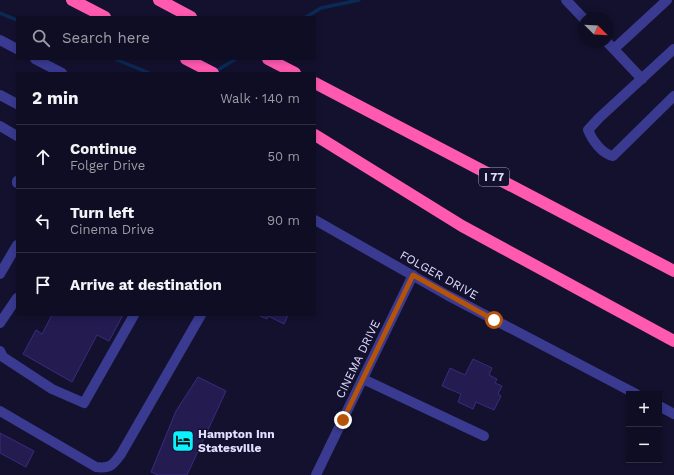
<!DOCTYPE html>
<html lang="en">
<head>
<meta charset="utf-8">
<style>
	body { margin:0; font-family:"Work Sans",sans-serif; background:#1d1b30; color:#f1f3f6 }
	.controls { position:absolute; right:12px; bottom:12px; display:grid; overflow:hidden; border-radius:0px; box-shadow:0 2px 6px #0003 }
	.controls button { width:36px; height:36px; display:grid; place-items:center; padding:0; border:0; border-bottom:1px solid #2f2d41; background:#0f0d23; color:#f1f3f6; font:20px sans-serif }
	.compass { position:absolute; left:578px; top:12px; width:36px; height:36px; border-radius:50%; background:#0f0d23; box-shadow:0 2px 6px #0003; rotate:114deg }
	.stop { position:absolute; width:12px; height:12px; margin:-9px; border:3px solid #b45309; border-radius:50%; background:#fff }
	.stop.end { background:#b45309; border-color:#fff; box-shadow:0 1px 4px #0008 }
	.list { margin:0; padding:0; list-style:none }
	h2 { display:flex; justify-content:space-between; align-items:center; height:52px; margin:0; padding:0 16px; font-size:17px }
	h2 small { font-size:13px; font-weight:400; color:#9b9ca6 }
	.list li { display:grid; grid-template-columns:26px 1fr auto; gap:12px; align-items:center; box-sizing:border-box; height:64px; padding:0 16px; border-top:1px solid #2f2d41 }
	.list b { display:block; font-size:15px; white-space:nowrap }
	.list p { margin:0; font-size:13px; white-space:nowrap; color:#9b9ca6 }
	.list em { font-size:13px; font-style:normal; color:#9b9ca6 }
	.icon { flex:none; width:22px; height:22px; fill:none; stroke:currentColor; stroke-width:2; stroke-linecap:round; stroke-linejoin:round }
	.map { position:relative; flex:none; width:674px; height:475px; overflow:hidden }
	.search { position:absolute; background:#0f0d23; box-shadow:0 2px 6px #0003; left:16px; top:16px; width:300px; height:44px; display:flex; align-items:center; gap:10px; box-sizing:border-box; padding:0 14px; border-radius:0px; color:#9b9ca6; font-size:15px }
	.panel { position:absolute; background:#0f0d23; box-shadow:0 2px 6px #0003; left:16px; top:72px; width:300px; height:244px; border-radius:0px }
	.map>svg:first-child { display:block }
</style>
</head>
<body>
<div class="map">
<svg width="674" height="475" viewBox="0 0 674 475">
	<rect width="100%" height="100%" fill="#14112f"/>
	<g fill="none" stroke-linecap="round" stroke-linejoin="round">
		<!-- stream -->
		<g stroke="#0a2954" stroke-width="3.5">
			<path d="M 0,13 L 17,20"/>
			<path d="M 306,17 L 321,8 L 359,0"/>
			<path d="M 115,59 L 149,73"/>
			<path d="M 214,72 L 236,59"/>
		</g>
	</g>
	<!-- building -->
	<g fill="#241b51" stroke="#392c7e">
		<path d="M 52,315 L 123,315 L 109,341 L 97,335 L 72,382 L 23,354 L 36,330 L 42,334 Z"/>
		<path d="M 258,315 L 288,315 L 284,324 L 268,316 L 267,319 Z"/>
		<path d="M 473,359 L 492,368 L 489,375 L 497,379 L 495,383 L 502,386 L 498,394 L 501,396 L 494,410 L 476,402 L 473,409 L 458,402 L 461,394 L 442,386 L 450,368 L 465,375 Z"/>
		<path d="M 198,377 L 226,391 L 187,475 L 158,475 L 151,472 L 176,411 Z"/>
		<path d="M 0,433 L 34,451 L 26,467 L 0,453 Z"/>
	</g>
	<g fill="none" stroke-linecap="round" stroke-linejoin="round">
		<!-- minor -->
		<g stroke="#393a90" stroke-width="10">
			<path d="M 566,0 L 584,19"/>
			<path d="M 0,40 L 17,49"/>
			<path d="M 607,42 L 642,79"/>
			<path d="M 614,49 L 667,0"/>
			<path d="M 674,49 L 599,118 L 588,130 C 592,140 602,154 613,156 L 674,96"/>
			<path d="M 35,59 L 62,73"/>
			<path d="M 0,95 L 17,104"/>
			<path d="M 0,126 L 17,136"/>
			<path d="M 17,181 L 17,183"/>
			<path d="M 315,220 L 447,295 L 636,394"/>
			<path d="M 0,274 L 17,245"/>
			<path d="M 0,323 L 17,298"/>
			<path d="M 0,351 L 3,357 L 52,389 L 84,403 L 134,315"/>
			<path d="M 363,379 L 484,436"/>
			<path d="M 659,406 L 674,414"/>
			<path d="M 0,411 L 96,467 C 110,469 113,465 121,454 L 201,315"/>
			<path d="M 316,475 L 413,275"/>
		</g>
		<!-- highway -->
		<g stroke="#ff59b0" stroke-width="12">
			<path d="M 72,0 L 105,17"/>
			<path d="M 159,0 L 191,17"/>
			<path d="M 186,59 L 213,73"/>
			<path d="M 268,59 L 295,73"/>
			<path d="M 315,83 L 674,271"/>
			<path d="M 315,135 L 462,226 L 674,341"/>
		</g>
	</g>
	<g fill="none" stroke-linecap="round" stroke-linejoin="round">
		<!-- route -->
		<path stroke="#b45309" stroke-width="5" d="M 343,420 L 413,275 L 494,320"/>
	</g>
	<!-- icons -->
	<defs>
		<g id="hotel-square" transform="scale(1.15)"><rect x="-9" y="-9" width="18" height="18" rx="4" fill="#0af2ff" stroke="#14112f"/><path d="M-6-4.5h1.5V1H6V5H4.5V3h-9V5H-6ZM-4 0a1.8 1.8 0 1 1 3.6 0ZM.5 0V-2.5h3Q6-2.5 6 0Z" fill="#111"/></g>
	</defs>
	<g fill-rule="evenodd">
		<use href="#hotel-square" x="183" y="441"/>
	</g>
	<g text-anchor="middle" dominant-baseline="central" stroke-width="3" stroke-linejoin="round" paint-order="stroke">
		<!-- shield labels -->
		<rect fill="#14112f" stroke="#a3a0c1" stroke-width="1" x="479" y="168" width="30" height="18" rx="3"/>
		<g font-size="11" font-weight="bold" fill="#e0deff">
			<text x="494" y="177">I 77</text>
		</g>
		<!-- street labels -->
		<g font-size="12" fill="#e0deff" stroke="#14112f">
			<text transform="translate(439 275) rotate(29)">FOLGER DRIVE</text>
			<text transform="translate(358 359) rotate(-64)">CINEMA DRIVE</text>
		</g>
		<!-- poi labels -->
		<g font-size="12" font-weight="bold" fill="#e0deff" stroke="#14112f" text-anchor="start">
			<text x="198" y="434">Hampton Inn<tspan x="198" dy="14">Statesville</tspan></text>
		</g>
	</g>
</svg>
<div class="controls">
<button>+</button>
<button>−</button>
</div>
<svg class="compass" viewBox="-18 -18 36 36"><path d="M0-13l5 13h-10z" fill="#e53935"/><path d="M0 13l5-13h-10z" fill="#9b9ca6"/></svg>
<div class="stop" style="left:494px;top:320px"></div>
<div class="stop end" style="left:343px;top:420px"></div>
<div class="search"><svg class="icon" aria-label="search" viewBox="0 0 24 24"><circle cx="10" cy="10" r="6"/><path d="M15 15l6 6"/></svg>Search here</div>
<section class="panel">
<h2>2 min<small>Walk · 140 m</small></h2>
<ul class="list">
<li><svg class="icon" aria-label="ahead" viewBox="0 0 24 24"><path d="M12 20V5M6 11l6-6 6 6"/></svg><div><b>Continue</b><p>Folger Drive</p></div><em>50 m</em></li>
<li><svg class="icon" aria-label="left" viewBox="0 0 24 24"><path d="M17 20v-9H6M10 6l-5 5 5 5"/></svg><div><b>Turn left</b><p>Cinema Drive</p></div><em>90 m</em></li>
<li><svg class="icon" aria-label="arrive" viewBox="0 0 24 24"><path d="M6 21V4h12l-3 4 3 4H6"/></svg><div><b>Arrive at destination</b></div></li>
</ul>
</section>
</div>
</body>
</html>
